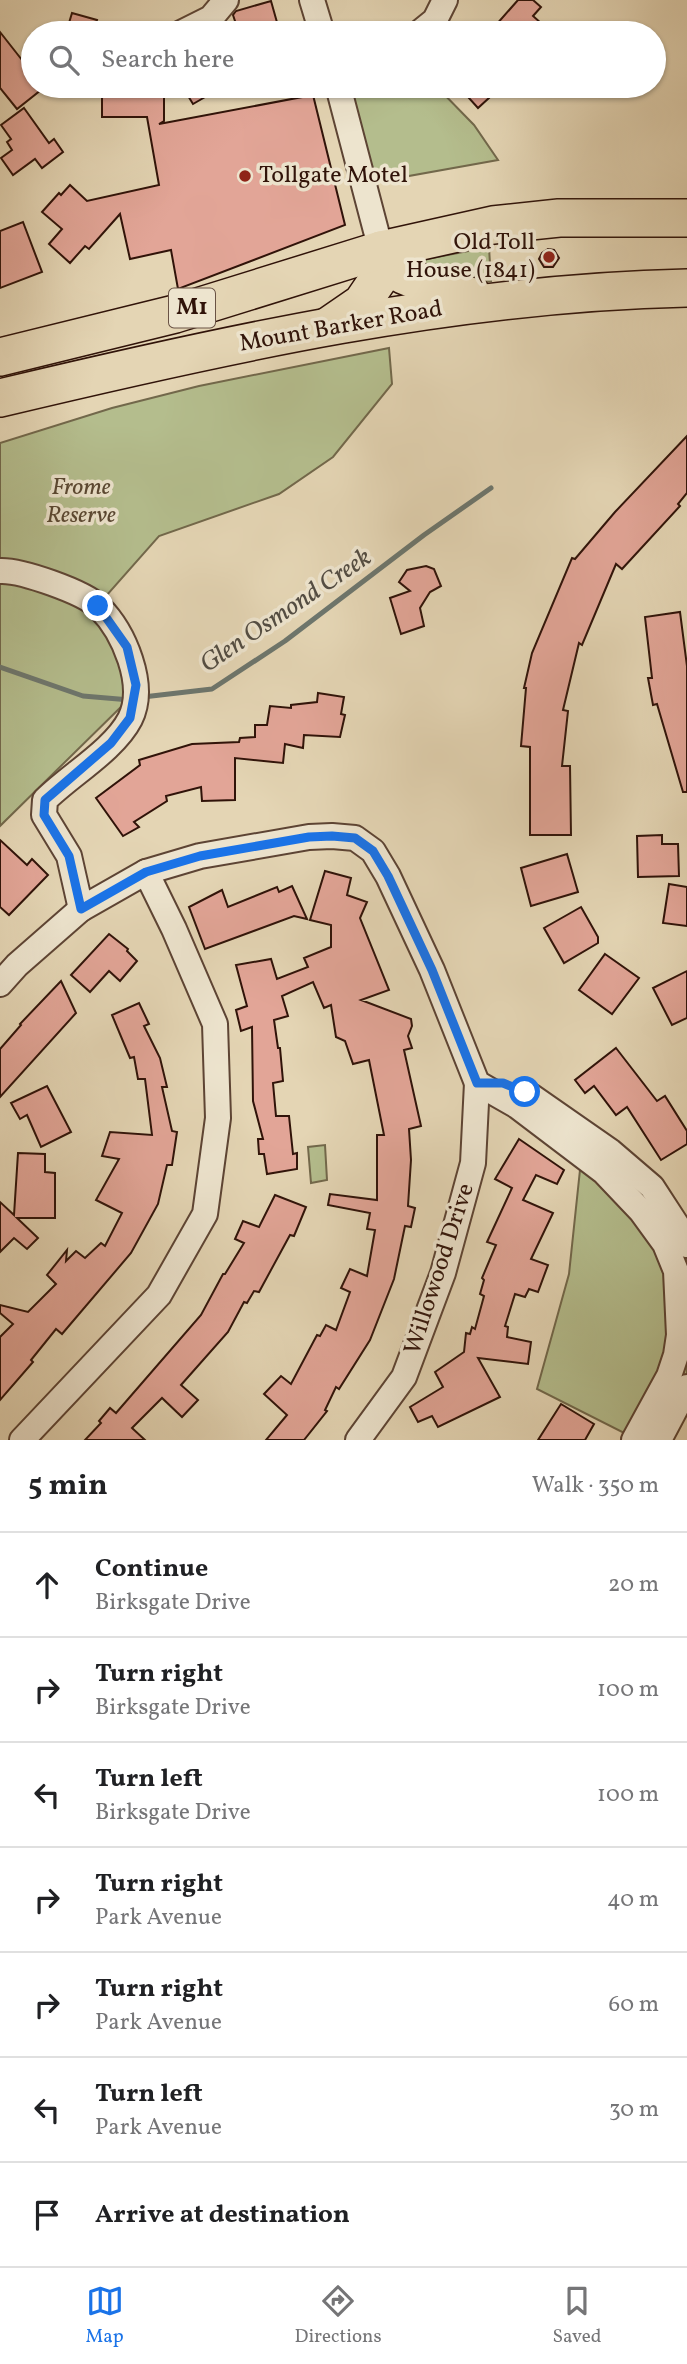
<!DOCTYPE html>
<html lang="en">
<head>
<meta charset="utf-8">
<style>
	body { margin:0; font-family:Vollkorn,serif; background:#f6f6f6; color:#202124 }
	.stop { position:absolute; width:21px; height:21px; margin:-16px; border:5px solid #1a73e8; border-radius:50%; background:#fff }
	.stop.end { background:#1a73e8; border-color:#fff; box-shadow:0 2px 7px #0008 }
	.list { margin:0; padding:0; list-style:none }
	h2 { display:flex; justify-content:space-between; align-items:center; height:91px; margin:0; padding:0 28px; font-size:30px }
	h2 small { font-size:23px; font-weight:400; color:#757577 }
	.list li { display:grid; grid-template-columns:46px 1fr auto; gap:21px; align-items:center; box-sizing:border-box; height:105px; padding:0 28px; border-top:2px solid #e0e0e0 }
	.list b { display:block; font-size:26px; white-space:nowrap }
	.list p { margin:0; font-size:23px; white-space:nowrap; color:#757577 }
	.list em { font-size:23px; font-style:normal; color:#757577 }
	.icon { flex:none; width:38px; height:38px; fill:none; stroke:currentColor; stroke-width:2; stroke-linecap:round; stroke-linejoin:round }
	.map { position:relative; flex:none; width:687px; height:1440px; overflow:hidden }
	.search { position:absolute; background:#fff; box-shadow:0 2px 5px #0004; left:21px; right:21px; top:21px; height:77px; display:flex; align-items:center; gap:18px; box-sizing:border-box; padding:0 24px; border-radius:38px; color:#757577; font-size:26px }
	.sheet { height:826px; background:#fff }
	nav { display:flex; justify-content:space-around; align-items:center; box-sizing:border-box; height:98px; border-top:2px solid #e0e0e0; background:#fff; font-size:19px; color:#757577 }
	nav a { display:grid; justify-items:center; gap:4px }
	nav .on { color:#1a73e8 }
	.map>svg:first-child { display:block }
</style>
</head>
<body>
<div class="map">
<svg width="687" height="1440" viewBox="0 0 687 1440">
	<rect width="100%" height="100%" fill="#e4d5b4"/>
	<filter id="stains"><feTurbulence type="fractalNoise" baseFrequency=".00286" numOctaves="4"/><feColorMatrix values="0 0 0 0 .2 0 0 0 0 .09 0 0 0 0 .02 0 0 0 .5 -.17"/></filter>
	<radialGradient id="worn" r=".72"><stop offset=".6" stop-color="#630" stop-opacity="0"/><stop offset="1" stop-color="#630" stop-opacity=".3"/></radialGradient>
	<!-- green -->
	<g fill="#b4bd8d" stroke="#72684b" stroke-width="2">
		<path d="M 338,86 L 436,86 L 474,125 L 498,160 L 364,184 Z"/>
		<path d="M 489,247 L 491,281 L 452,284 L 401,264 Z"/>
		<path d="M 389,348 L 392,384 L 333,457 L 279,494 L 159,536 L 98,605 L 127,647 L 128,700 L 0,826 L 0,443 L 112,408 L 199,386 Z"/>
		<path d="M 584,1132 L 687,1245 L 687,1387 L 638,1440 L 537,1389 L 569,1274 Z"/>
		<path d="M 325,1145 L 327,1180 L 311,1183 L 308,1147 Z"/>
	</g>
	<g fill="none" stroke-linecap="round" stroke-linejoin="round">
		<!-- stream -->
		<g stroke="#6d766d" stroke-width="5">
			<path d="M 0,667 L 83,696 L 130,700"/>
			<path d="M 143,697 L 212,689 L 285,641 L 424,535 L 491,488"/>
		</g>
	</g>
	<!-- building -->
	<g fill="#e2a597" stroke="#301309" stroke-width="2">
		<path d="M 518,0 L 533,0 L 541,7 L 533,16 L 552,33 L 505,33 L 496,25 Z"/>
		<path d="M 271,1 L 280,33 L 239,33 L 233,15 L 236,11 Z"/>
		<path d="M 72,13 L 97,20 L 93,33 L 66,33 Z"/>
		<path d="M 0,32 L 33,74 L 33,86 L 46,86 L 17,109 L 0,88 Z"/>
		<path d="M 102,86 L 164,86 L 164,121 L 159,124 L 313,95 L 345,225 L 178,289 L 171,250 L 130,259 L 120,214 L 89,249 L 85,246 L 70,263 L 49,244 L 62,229 L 42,212 L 59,193 L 61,195 L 70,185 L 87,201 L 159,185 L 147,117 L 102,117 Z"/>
		<path d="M 182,86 L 224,86 L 193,104 Z"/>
		<path d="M 462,86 L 502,86 L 478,108 L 468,97 L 471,95 Z"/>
		<path d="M 24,108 L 49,143 L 54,139 L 63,152 L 42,168 L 35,159 L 13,175 L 1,158 L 12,150 L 7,142 L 11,139 L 1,125 Z"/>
		<path d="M 23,222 L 42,272 L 0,288 L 0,231 Z"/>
		<path d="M 548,249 L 554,250 L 559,258 L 553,267 L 544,267 L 539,259 L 542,253 Z"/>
		<path d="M 687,436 L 687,493 L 678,504 L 680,506 L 622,569 L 616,564 L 582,645 L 579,643 L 563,710 L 568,711 L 562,766 L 570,766 L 571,835 L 530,835 L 530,747 L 521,746 L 526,688 L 524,688 L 532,653 L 572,558 L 575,559 L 615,512 Z"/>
		<path d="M 426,566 L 434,569 L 441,586 L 430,592 L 420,608 L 424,626 L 401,634 L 390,598 L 410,591 L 399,582 L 407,570 Z"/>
		<path d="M 680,612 L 687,666 L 687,792 L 683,792 L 657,704 L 653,705 L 648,678 L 652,678 L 645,617 Z"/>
		<path d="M 318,693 L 344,697 L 341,714 L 345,715 L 340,737 L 304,735 L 303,748 L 285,744 L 283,763 L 235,758 L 235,800 L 202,801 L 201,787 L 166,796 L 167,801 L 134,822 L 139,827 L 123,836 L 96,798 L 140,765 L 139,760 L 192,744 L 239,742 L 240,738 L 255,737 L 255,725 L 267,725 L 270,706 L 291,708 L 291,705 L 317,702 Z"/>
		<path d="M 662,835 L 662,844 L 678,844 L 679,876 L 638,877 L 637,836 Z"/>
		<path d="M 0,840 L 27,865 L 32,859 L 48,875 L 9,915 L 0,907 Z"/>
		<path d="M 567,854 L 578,892 L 531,906 L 521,868 Z"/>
		<path d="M 325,871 L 351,878 L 347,895 L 367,902 L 360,918 L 389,990 L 361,1000 L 411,1019 L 412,1026 L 408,1036 L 412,1048 L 404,1050 L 421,1126 L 409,1129 L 411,1160 L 408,1206 L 415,1208 L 411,1227 L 405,1226 L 394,1279 L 370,1340 L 339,1389 L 336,1387 L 325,1410 L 327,1411 L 304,1440 L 266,1440 L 287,1415 L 264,1394 L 281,1376 L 291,1384 L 317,1335 L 320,1336 L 326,1325 L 336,1330 L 350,1292 L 341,1288 L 350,1269 L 367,1276 L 375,1230 L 367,1229 L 370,1213 L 328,1205 L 330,1194 L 377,1200 L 377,1135 L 384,1135 L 369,1060 L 353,1064 L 345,1041 L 336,1037 L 331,1005 L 324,1008 L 313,982 L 282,996 L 288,1016 L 274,1020 L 278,1048 L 280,1048 L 283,1081 L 273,1083 L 276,1116 L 289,1116 L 293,1154 L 297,1153 L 297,1169 L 267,1174 L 264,1154 L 259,1154 L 258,1139 L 263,1139 L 253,1101 L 252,1027 L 241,1031 L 236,1010 L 247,1006 L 236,965 L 271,959 L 277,979 L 308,967 L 304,958 L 331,947 L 331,925 L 310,920 Z"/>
		<path d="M 669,884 L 687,887 L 687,926 L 663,923 Z"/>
		<path d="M 292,886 L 307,919 L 294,916 L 205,949 L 189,907 L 222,890 L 228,907 L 277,887 L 279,892 Z"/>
		<path d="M 581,907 L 598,937 L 598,943 L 564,963 L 544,928 Z"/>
		<path d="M 109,934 L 128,949 L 127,951 L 137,961 L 120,981 L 109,971 L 90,992 L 71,975 Z"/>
		<path d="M 605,954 L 639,978 L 612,1014 L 579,990 Z"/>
		<path d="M 687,971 L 687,1018 L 672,1025 L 653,988 Z"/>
		<path d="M 61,981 L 76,1013 L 0,1097 L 0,1049 L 21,1025 L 20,1024 Z"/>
		<path d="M 139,1003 L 149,1024 L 144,1026 L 160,1058 L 167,1087 L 162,1087 L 172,1131 L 177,1132 L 172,1165 L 167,1165 L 158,1204 L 131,1253 L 62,1334 L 56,1329 L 31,1360 L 33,1362 L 0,1400 L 0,1337 L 13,1324 L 0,1313 L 0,1305 L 28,1312 L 56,1284 L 47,1275 L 67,1250 L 66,1261 L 76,1251 L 85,1258 L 101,1243 L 105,1246 L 122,1213 L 96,1200 L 119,1159 L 102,1156 L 110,1132 L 152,1135 L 145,1079 L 138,1079 L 134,1057 L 130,1058 L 112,1015 Z"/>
		<path d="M 616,1048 L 657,1101 L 665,1096 L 687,1131 L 687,1144 L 661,1160 L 627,1107 L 616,1115 L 594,1086 L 585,1093 L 575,1080 Z"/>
		<path d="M 47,1086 L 71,1132 L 41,1147 L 27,1115 L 20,1119 L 11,1103 Z"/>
		<path d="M 519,1139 L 564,1170 L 557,1184 L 536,1175 L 523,1200 L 553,1213 L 531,1259 L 548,1265 L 538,1292 L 529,1289 L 525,1297 L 515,1294 L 505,1326 L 508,1327 L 507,1337 L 531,1342 L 528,1364 L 478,1358 L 500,1397 L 438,1427 L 432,1416 L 418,1422 L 410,1407 L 443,1387 L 435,1372 L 464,1352 L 466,1333 L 470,1334 L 472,1327 L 475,1329 L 484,1296 L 480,1294 L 484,1280 L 482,1278 L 496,1245 L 487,1242 L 512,1188 L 495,1179 Z"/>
		<path d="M 18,1153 L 45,1154 L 45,1172 L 55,1173 L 55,1218 L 17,1218 L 38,1238 L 27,1249 L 14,1238 L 0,1252 L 0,1202 L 14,1215 Z"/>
		<path d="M 275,1195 L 306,1207 L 294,1236 L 290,1235 L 259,1292 L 254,1291 L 247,1303 L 244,1302 L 228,1332 L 181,1385 L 198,1400 L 182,1417 L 162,1398 L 132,1428 L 145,1440 L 85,1440 L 101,1423 L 99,1421 L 110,1408 L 116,1413 L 201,1315 L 223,1274 L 225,1274 L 244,1243 L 235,1239 L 243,1221 L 259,1227 Z"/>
		<path d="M 561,1404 L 594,1424 L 585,1440 L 538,1440 Z"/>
	</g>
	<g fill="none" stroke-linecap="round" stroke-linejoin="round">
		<!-- minor casing -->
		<g stroke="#5d4434" stroke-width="28">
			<g id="minor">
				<path d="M 312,0 L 322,33"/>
				<path d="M 181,33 L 211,18 L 226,0"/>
				<path d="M 419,33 L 435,20 L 445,0"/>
				<path d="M 338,86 L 381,250"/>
				<path d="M 0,571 C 21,570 84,592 99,607 C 124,632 147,685 130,719 C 114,750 70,775 45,800 L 44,815 L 69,856 L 81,909"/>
				<path d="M 0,984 L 17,965 L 81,909 L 146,872 L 200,856 L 309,837 L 332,836 L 355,838 L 373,851 L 388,876 L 432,970 L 477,1083 L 517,1106 L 604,1172 L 641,1211 L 665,1244 L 676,1271 L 679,1335 L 676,1355 L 669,1376 L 634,1440"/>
				<path d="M 531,1096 L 610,1151 L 652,1187 L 678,1227 L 687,1245"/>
				<path d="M 22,1440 L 159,1295 L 205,1214 L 218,1118 L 215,1024 L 174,929 L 146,872"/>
				<path d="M 358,1440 L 404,1377 L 443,1273 L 473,1163 L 477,1083"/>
				<path d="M 659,1440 L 687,1387"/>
			</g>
		</g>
		<!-- highway casing -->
		<g stroke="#301309" stroke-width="40">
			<g id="highway">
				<path d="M 381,250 L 403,275 L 432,287 L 474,297"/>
				<path d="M 330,325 L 362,303 L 379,278 L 381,250"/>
				<path d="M 0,357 L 175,314 L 381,250 L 493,225 L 559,218 L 687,218"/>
				<path d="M 0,398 C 226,344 454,293 687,288"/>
			</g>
		</g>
		<!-- minor -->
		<use href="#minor" stroke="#ede4ce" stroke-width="24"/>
		<!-- highway -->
		<use href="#highway" stroke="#e4d5b4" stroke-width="37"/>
	</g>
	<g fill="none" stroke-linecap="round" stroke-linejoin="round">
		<!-- route -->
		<path stroke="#1a73e8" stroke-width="9" d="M 98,606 L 127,647 L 136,685 L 130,718 L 111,743 L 45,800 L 44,815 L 69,856 L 81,909 L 146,872 L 200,856 L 309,837 L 332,836 L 355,838 L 373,851 L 388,876 L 432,970 L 477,1083 L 503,1083 L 525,1092"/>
	</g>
	<!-- markers -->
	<g fill="#8f2418" stroke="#ede4ce" stroke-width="2.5">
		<circle cx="245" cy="176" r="7"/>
		<circle cx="549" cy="257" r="7"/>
	</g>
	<g text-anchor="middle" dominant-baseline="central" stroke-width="7" stroke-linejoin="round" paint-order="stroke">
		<!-- shield labels -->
		<rect fill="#ede4ce" stroke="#695244" stroke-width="2" x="169" y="288.5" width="46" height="39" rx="5"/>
		<g font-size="23" font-weight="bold" fill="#301309">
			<text x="192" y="308">M1</text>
		</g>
		<!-- poi labels -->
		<g font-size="24" fill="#301309" stroke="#ede4ce" text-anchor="start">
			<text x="259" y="176">Tollgate Motel</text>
			<text x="535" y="243" text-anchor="end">Old Toll<tspan x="535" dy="28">House (1841)</tspan></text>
		</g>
		<!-- street labels -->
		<g font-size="24" fill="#301309" stroke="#ede4ce">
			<text transform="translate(341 327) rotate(-10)">Mount Barker Road</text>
			<text transform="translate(440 1269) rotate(-72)">Willowood Drive</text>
		</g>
		<!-- park labels -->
		<g font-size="24" font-style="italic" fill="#584631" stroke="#ede4ce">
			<text x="81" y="488">Frome<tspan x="81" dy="28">Reserve</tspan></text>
		</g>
		<!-- water labels -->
		<g font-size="26" font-style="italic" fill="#534d43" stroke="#ede4ce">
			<text transform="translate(286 611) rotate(-34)">Glen Osmond Creek</text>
		</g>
	</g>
	<rect width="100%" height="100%" filter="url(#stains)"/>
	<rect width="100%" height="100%" fill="url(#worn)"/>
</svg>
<div class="stop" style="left:525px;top:1092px"></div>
<div class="stop end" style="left:98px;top:606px"></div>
<div class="search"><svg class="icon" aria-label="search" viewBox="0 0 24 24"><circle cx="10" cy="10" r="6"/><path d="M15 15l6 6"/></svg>Search here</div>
</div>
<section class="sheet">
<h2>5 min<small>Walk · 350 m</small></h2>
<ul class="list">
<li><svg class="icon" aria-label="ahead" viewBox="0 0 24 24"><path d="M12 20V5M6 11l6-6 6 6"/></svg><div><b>Continue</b><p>Birksgate Drive</p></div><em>20 m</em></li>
<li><svg class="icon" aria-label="right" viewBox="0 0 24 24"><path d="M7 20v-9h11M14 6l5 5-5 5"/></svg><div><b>Turn right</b><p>Birksgate Drive</p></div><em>100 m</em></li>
<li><svg class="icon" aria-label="left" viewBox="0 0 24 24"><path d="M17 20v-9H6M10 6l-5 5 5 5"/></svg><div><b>Turn left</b><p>Birksgate Drive</p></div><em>100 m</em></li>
<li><svg class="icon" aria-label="right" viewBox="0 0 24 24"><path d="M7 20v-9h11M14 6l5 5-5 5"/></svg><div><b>Turn right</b><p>Park Avenue</p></div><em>40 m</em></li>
<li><svg class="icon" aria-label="right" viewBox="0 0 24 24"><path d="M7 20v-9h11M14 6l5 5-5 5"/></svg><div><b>Turn right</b><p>Park Avenue</p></div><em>60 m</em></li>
<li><svg class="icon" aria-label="left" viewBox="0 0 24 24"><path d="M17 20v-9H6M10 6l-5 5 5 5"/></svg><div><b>Turn left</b><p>Park Avenue</p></div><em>30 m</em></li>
<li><svg class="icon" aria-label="arrive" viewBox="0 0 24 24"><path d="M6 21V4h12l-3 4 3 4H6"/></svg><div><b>Arrive at destination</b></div></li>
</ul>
</section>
<nav>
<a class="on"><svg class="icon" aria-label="map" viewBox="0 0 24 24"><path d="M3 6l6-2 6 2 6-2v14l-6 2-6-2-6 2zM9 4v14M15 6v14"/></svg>Map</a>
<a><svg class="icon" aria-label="directions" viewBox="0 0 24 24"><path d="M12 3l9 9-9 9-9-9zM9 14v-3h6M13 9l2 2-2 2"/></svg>Directions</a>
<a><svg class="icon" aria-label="saved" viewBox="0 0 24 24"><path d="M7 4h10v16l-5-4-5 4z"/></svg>Saved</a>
</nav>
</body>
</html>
